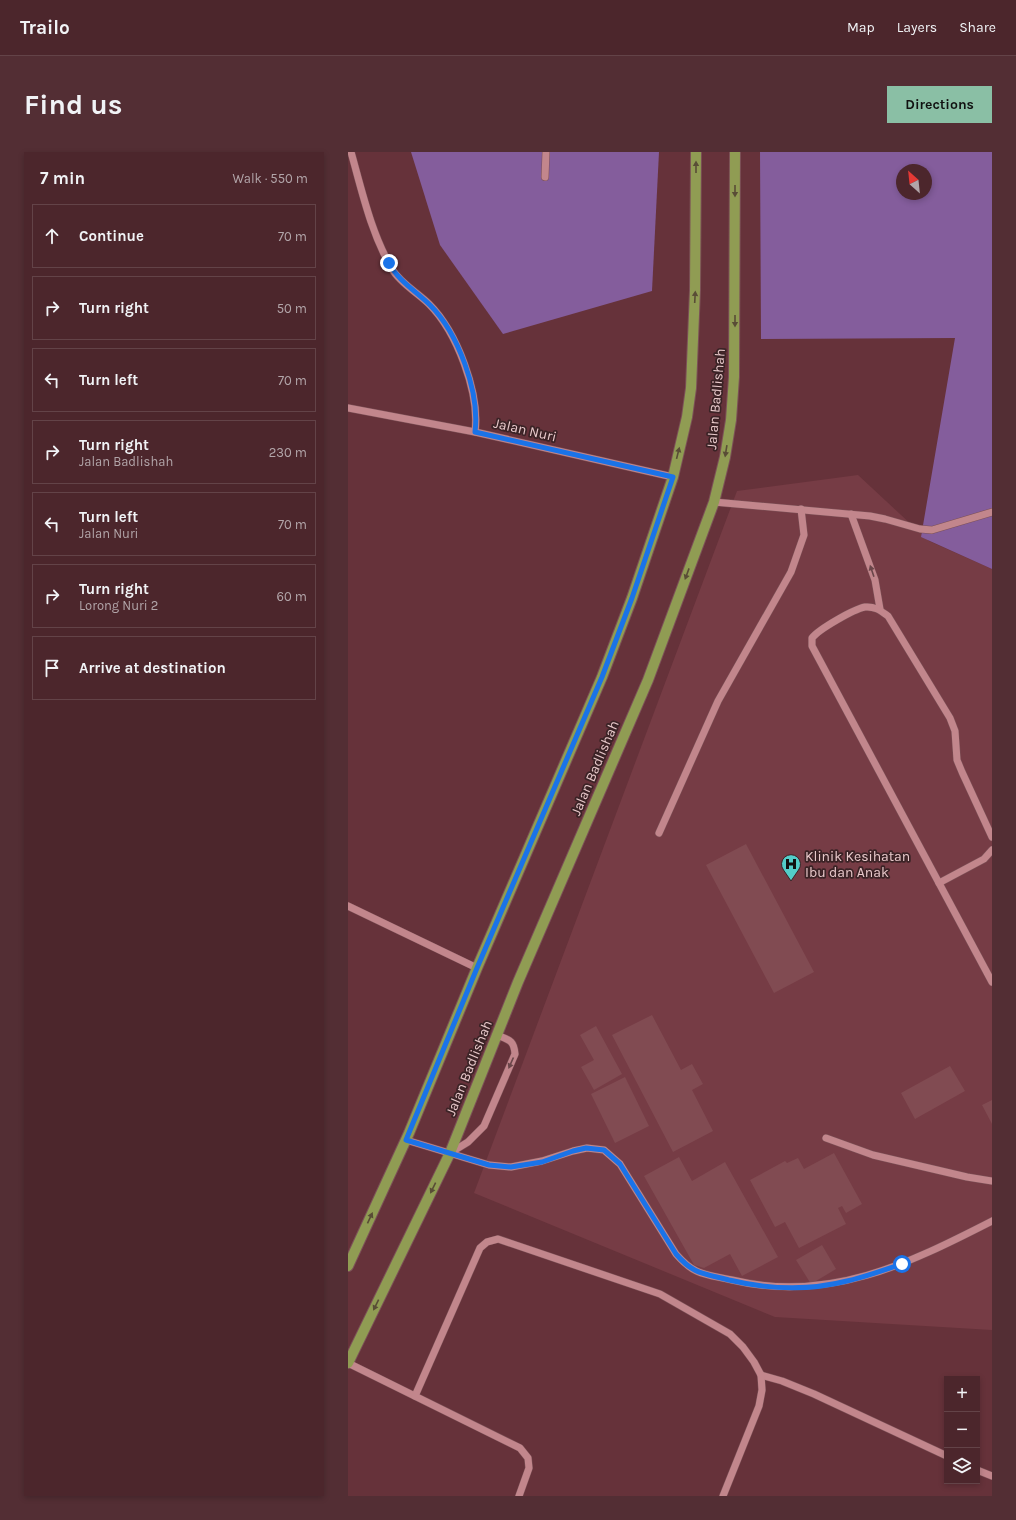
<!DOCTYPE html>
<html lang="en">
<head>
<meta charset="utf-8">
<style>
	body { margin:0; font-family:Karla,sans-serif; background:#532e34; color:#f1f3f6 }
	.controls { position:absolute; right:12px; bottom:12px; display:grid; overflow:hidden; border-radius:0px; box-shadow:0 2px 6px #0003 }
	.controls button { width:36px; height:36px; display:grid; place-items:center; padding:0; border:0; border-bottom:1px solid #634348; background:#4c262c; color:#f1f3f6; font:20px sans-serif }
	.compass { position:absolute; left:548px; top:12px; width:36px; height:36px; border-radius:50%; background:#4c262c; box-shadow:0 2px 6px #0003; rotate:333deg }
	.stop { position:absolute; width:12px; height:12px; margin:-9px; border:3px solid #1a73e8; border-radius:50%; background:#fff }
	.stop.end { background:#1a73e8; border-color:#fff; box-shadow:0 1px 4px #0008 }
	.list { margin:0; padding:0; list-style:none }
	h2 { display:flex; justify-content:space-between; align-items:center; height:52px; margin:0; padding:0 16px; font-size:17px }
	h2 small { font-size:13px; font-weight:400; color:#b2a5a9 }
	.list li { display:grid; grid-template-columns:26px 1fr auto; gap:12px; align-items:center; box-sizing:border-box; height:64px; margin:0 8px 8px; padding:0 8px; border:1px solid #634348; border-radius:0px }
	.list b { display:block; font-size:15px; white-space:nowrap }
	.list p { margin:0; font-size:13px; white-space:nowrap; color:#b2a5a9 }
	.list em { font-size:13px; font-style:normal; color:#b2a5a9 }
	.icon { flex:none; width:22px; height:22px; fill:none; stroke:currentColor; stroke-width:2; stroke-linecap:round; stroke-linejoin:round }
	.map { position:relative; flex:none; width:644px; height:1344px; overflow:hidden; border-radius:0px }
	header { display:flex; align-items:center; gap:24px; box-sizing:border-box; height:56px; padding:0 20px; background:#4c262c; border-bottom:1px solid #634348 }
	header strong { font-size:19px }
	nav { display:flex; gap:22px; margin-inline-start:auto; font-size:14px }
	.intro { display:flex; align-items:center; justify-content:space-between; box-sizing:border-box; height:96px; padding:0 24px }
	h1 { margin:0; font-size:28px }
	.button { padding:10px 18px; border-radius:0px; background:#8abfa5; color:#111; font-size:14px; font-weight:700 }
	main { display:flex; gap:24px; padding:0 24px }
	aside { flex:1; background:#4c262c; border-radius:0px; box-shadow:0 2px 6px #0003 }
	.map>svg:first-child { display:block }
</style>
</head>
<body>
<header>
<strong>Trailo</strong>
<nav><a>Map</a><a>Layers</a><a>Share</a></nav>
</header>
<div class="intro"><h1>Find us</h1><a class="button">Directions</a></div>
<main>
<aside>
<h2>7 min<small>Walk · 550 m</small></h2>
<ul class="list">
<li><svg class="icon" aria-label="ahead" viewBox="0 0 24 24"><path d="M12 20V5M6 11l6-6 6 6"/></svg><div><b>Continue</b></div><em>70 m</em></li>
<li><svg class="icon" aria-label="right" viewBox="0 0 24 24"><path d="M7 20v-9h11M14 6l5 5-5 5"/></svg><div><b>Turn right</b></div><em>50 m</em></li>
<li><svg class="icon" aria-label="left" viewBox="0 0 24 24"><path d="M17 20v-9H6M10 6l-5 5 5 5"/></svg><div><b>Turn left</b></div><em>70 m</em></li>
<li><svg class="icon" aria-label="right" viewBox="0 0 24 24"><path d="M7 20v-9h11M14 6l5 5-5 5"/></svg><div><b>Turn right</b><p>Jalan Badlishah</p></div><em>230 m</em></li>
<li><svg class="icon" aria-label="left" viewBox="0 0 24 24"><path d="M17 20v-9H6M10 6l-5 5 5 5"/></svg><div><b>Turn left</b><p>Jalan Nuri</p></div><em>70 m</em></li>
<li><svg class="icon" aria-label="right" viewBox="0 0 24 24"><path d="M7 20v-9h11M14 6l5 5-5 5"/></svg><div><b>Turn right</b><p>Lorong Nuri 2</p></div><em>60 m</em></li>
<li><svg class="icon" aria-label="arrive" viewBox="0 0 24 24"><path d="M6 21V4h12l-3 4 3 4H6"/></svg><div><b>Arrive at destination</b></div></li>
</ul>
</aside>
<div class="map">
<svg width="644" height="1344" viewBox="0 0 644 1344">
	<rect width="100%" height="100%" fill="#66323a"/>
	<!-- built -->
	<path fill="#763c45" d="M 510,323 L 581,389 L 644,417 L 644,1178 L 427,1165 L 126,1041 L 389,339 Z"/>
	<!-- green -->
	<g fill="#845d9c" fill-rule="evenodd">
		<path d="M 63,0 L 311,0 L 304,139 L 155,182 L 92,93 Z"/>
		<path d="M 412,0 L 644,0 L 644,417 L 573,385 L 607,186 L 413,187 ZM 554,18 L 578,18 L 578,42 L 554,42 Z"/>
	</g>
	<!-- building -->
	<g fill="#814b52">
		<path d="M 398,692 L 466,820 L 426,841 L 358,713 Z"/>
		<path d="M 304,863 L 333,918 L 344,912 L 355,932 L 344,938 L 365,979 L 325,1000 L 264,883 Z"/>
		<path d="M 248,874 L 274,922 L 246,938 L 233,915 L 246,908 L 232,883 Z"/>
		<path d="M 602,914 L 617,939 L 567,967 L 553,941 Z"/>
		<path d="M 277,925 L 301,974 L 267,991 L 243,942 Z"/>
		<path d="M 644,948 L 644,972 L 634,953 Z"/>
		<path d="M 486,1001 L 514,1052 L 498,1061 L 494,1054 L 490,1056 L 498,1072 L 451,1096 L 437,1070 L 427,1075 L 402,1028 L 437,1009 L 439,1011 L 450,1006 L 456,1017 Z"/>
		<path d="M 331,1005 L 344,1029 L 377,1010 L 430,1105 L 394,1124 L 382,1102 L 356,1116 L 346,1113 L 296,1024 Z"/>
		<path d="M 474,1093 L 488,1117 L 463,1132 L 448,1108 Z"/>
	</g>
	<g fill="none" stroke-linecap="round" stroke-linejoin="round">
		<!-- minor casing -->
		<g stroke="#7c5157" stroke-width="8">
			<g id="minor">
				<path d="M 3,0 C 14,39 23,81 44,117 C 52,131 70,141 81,152 C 109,180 132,241 127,280"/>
				<path d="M 197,25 L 198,0"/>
				<path d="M 0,256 L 127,280 L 325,325"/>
				<path d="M 366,350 L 522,364 L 537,367 L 572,377 L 584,378 L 644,360"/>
				<path d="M 503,362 L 527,428 L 532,457"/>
				<path d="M 311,681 L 370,549 L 443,420 L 456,383 L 453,357"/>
				<path d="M 644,685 L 614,620 L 609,608 L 607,579 L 602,566 L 540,464 C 533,459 527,454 517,455 C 506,457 471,477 464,486 L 464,494 L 644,830"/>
				<path d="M 591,731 L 636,707 L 644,698"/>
				<path d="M 0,754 L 129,816"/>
				<path d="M 478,986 L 525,1003 L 619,1025 L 644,1029"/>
				<path d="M 58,988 L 141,1013 L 163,1015 L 194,1009 L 225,999 L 239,996 L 256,998 L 272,1012 L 328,1102 C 347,1124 357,1122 384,1128 C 481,1151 560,1112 644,1069"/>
				<path d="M 102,1001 L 120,990 L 136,974 L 167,902 C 166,888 161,888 149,883"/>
				<path d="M 0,1211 L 172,1296 L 180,1306 L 181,1316 L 171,1344"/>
				<path d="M 413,1223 L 434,1229 L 466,1242 L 599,1304"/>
				<path d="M 67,1244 L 132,1096 L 139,1090 L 150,1087 L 312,1142 L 382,1182 L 395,1195 L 406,1210 L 413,1223 L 414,1238 L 411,1254 L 375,1344"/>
				<path d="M 629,1318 L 644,1324"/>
			</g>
		</g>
		<!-- major casing -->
		<g stroke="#7c5157" stroke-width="12">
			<g id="major">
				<path d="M 0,1114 L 61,981 L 129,816 L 254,525 L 284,446 L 325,325 L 339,265 L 343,236 L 347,138 L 348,0"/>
				<path d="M 0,1211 L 102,1001 L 170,830 L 300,528 L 366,350 L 377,305 L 383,268 L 386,225 L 387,0"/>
			</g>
		</g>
		<!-- minor -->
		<use href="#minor" stroke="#c2868c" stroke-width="7"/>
		<!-- major -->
		<use href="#major" stroke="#909c53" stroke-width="10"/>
	</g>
	<!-- one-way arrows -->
	<defs><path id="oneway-solid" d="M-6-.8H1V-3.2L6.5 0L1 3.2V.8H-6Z"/></defs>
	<g fill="#594d36">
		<use href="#oneway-solid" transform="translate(348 15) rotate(-90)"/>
		<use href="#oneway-solid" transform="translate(387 39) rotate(90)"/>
		<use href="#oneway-solid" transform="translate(347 145) rotate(-87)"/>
		<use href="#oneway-solid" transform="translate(387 169) rotate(90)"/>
		<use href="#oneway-solid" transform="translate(378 299) rotate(99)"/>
		<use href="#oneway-solid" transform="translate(330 301) rotate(-76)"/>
		<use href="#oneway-solid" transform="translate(339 422) rotate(110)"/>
		<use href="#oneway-solid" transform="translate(85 1036) rotate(116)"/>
		<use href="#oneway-solid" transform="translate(22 1066) rotate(-65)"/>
		<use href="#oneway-solid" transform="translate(28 1153) rotate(116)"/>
	</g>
	<g fill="#6a464a">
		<use href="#oneway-solid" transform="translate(524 419) rotate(-109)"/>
		<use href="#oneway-solid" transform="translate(163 911) rotate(114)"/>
	</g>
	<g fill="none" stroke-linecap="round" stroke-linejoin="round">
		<!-- route -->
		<path stroke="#1a73e8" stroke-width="5" d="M 41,111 C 50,129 68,139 82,153 C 110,181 132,240 127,280 L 325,325 L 284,446 L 254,525 L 129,816 L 58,988 L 141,1013 L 163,1015 L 194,1010 L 225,999 L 238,996 L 256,998 L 272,1012 L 328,1102 C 346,1123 355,1121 381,1128 C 419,1137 460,1139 499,1129 C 517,1125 536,1118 554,1112"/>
	</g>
	<!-- icons -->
	<defs>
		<g id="hospital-pin" transform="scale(1)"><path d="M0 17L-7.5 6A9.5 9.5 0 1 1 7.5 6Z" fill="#53cdc9" stroke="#3b2326"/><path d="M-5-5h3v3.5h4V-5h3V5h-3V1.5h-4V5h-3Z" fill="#111"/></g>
	</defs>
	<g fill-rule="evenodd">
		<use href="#hospital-pin" x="443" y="712"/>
	</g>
	<g text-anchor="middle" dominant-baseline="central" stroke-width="3.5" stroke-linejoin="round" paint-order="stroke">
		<!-- street labels -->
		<g font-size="14" fill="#e9c9cb" stroke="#3b2326">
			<text transform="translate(368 247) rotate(-85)">Jalan Badlishah</text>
			<text transform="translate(177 278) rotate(13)">Jalan Nuri</text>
			<text transform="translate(247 616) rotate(-67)">Jalan Badlishah</text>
			<text transform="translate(121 916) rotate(-68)">Jalan Badlishah</text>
		</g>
		<!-- poi labels -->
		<g font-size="14" fill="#e9c9cb" stroke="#3b2326" text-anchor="start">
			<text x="457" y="704">Klinik Kesihatan<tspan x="457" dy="16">Ibu dan Anak</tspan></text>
		</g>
	</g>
</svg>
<div class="controls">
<button>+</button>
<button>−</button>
<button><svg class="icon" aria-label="layers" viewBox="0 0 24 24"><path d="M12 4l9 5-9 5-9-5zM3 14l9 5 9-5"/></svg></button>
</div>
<svg class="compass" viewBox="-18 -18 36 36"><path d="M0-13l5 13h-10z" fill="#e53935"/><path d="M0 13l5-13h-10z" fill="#b2a5a9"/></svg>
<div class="stop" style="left:554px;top:1112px"></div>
<div class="stop end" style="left:41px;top:111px"></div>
</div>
</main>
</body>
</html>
